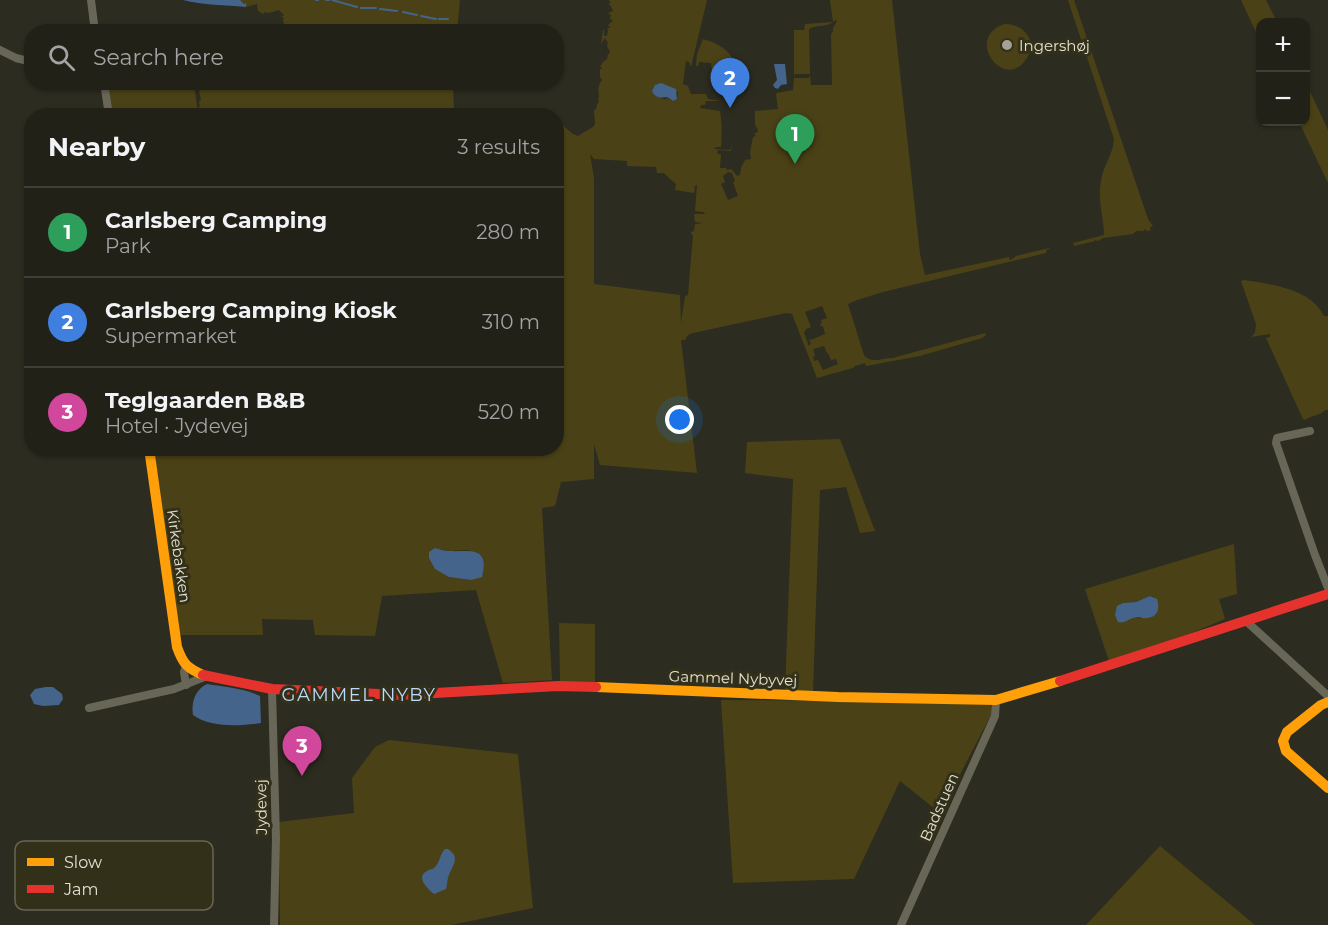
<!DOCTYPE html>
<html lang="en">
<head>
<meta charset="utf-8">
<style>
	body { margin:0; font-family:Montserrat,sans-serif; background:#2e2e25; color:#f1f3f6 }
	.controls { position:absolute; right:18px; top:18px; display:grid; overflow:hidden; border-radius:12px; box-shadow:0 2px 4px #0004 }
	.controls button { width:54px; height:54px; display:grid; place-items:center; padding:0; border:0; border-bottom:2px solid #3f3e37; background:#222118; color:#f1f3f6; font:30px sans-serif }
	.you { position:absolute; left:680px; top:420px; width:21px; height:21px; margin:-15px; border:4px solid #fff; border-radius:50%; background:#1a73e8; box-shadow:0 0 0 9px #1a73e833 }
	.badge { display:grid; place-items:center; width:39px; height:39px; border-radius:50%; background:#0b8043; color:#fff; font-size:20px; font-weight:700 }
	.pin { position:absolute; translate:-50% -50px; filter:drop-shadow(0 2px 3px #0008) }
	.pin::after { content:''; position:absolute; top:32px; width:21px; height:18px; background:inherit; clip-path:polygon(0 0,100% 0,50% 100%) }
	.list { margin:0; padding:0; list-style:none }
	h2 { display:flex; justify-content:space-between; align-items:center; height:78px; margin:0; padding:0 24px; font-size:26px }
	h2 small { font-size:20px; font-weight:400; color:#a2a3a2 }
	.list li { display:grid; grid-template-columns:39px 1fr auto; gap:18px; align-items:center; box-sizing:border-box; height:90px; padding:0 24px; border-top:2px solid #3f3e37 }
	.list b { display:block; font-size:22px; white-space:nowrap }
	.list p { margin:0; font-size:20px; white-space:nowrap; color:#a2a3a2 }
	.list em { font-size:20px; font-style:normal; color:#a2a3a2 }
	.icon { flex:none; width:33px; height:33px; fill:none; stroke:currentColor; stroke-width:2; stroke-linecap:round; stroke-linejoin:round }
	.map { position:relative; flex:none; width:1328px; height:925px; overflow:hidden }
	.search { position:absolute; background:#222118; box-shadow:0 2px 4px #0004; left:24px; top:24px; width:540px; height:66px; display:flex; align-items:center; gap:15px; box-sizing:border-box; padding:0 21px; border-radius:24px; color:#a2a3a2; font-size:22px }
	.panel { position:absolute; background:#222118; box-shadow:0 2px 4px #0004; left:24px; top:108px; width:540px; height:348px; border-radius:24px }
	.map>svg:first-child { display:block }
</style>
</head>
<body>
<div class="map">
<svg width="1328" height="925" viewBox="0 0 1328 925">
	<rect width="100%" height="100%" fill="#2d2c20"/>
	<!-- green -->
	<g fill="#4a4216" fill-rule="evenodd">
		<path d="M 240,0 L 460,0 L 457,32 L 274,31 L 275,29 L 279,29 L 283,27 L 284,22 L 283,21 L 284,18 L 281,17 L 284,15 L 279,10 L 269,13 L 265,12 L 263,14 L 258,11 L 257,4 L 246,7 L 246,5 Z"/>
		<path d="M 609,0 L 707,0 L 691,67 L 689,62 L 686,61 L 683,84 L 688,86 L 691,94 L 706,94 L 708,99 L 721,101 L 706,101 L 705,105 L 701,105 L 700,108 L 720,111 C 722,122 722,134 721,147 L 716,147 L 714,149 L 730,150 L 732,144 L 731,151 L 718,150 L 717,154 L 721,154 L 720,168 L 726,168 L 727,170 L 731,169 L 737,176 L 740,175 L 741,168 L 745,160 L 751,159 L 750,153 L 753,137 L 756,136 L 754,134 L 758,132 L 758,130 L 755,125 L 755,111 L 778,109 L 776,94 L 777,93 L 793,90 L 794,78 L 809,78 L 810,75 L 811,85 L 832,85 L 831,34 L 833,32 L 833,28 L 837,21 L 835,20 C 829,28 818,24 809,29 L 810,74 L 795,74 L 794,77 L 794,30 L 804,30 L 805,24 L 833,22 L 830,0 L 892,0 L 920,254 L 925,275 L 1009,257 L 1009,259 L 1011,260 L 1016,256 L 1049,248 L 1049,249 L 1047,249 L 1046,253 L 883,292 L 857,300 L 848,304 L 864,355 C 872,365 884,357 894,358 L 896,357 L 985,333 L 986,335 L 982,338 L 920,356 L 866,366 L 865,363 L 855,366 L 853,368 L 817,378 L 792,314 L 786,313 L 693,333 L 688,335 L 685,340 L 681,340 L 697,473 L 600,465 L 594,444 L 594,479 L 561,482 L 555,506 L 542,508 L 552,680 L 503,683 L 476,590 L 382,596 L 375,636 L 315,635 L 313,620 L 262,619 L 263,635 L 178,635 L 154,449 L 556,448 L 557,130 L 558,128 L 562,128 L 560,123 L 573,134 L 578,136 L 593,127 L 595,124 L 594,111 L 597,107 L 597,104 L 599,102 L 598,99 L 599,96 C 598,90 598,85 602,80 L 600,77 L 600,69 L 602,69 L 600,65 L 602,65 L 602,63 L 608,58 L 607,56 L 610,52 L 607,46 L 608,41 L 607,42 L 605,38 L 601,44 L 603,30 L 604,29 L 604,36 L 607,36 L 608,31 L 607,29 L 611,27 L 608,26 L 609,24 L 613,21 L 610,18 L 611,15 L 608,13 L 613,11 L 611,6 L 609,5 L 609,3 L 611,4 ZM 662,84 L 671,87 L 678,93 L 677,99 L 673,101 L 665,97 L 666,100 L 655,95 L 653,89 L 655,85 ZM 590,154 L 594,159 L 627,161 L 627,166 L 656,167 L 657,173 L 664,173 C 668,177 672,181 676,184 L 675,190 L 694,193 L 695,189 L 694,187 L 697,185 L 695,211 L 704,212 L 705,214 L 694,214 L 695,222 L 703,223 L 695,224 L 694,231 L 691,232 L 691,234 L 693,235 L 688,295 L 685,296 L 681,323 L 680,295 L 594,284 L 594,178 ZM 728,172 L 732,173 L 735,181 L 733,182 L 738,196 L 728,200 L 721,184 L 725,182 L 723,176 ZM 822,306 L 827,318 L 821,320 L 822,323 L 820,324 L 821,326 L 823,326 L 825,334 L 811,340 L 809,339 L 809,340 L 811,343 L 809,346 L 804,333 L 806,329 L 811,327 L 805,312 ZM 824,346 L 827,353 L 828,353 L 831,360 L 836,359 L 838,364 L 823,370 L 818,360 L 814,361 L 813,357 L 815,356 L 813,348 L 814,349 ZM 435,548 L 448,551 L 469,550 L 471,580 L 449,577 Z"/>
		<path d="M 1068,0 L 1074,0 L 1148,219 L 1153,226 L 1150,227 L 1151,230 L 1147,231 L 1145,229 L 1143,231 L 1136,231 L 1133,234 L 1103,238 L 1098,241 L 1095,240 L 1095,241 L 1074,246 L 1073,243 L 1104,235 C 1104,217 1097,199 1101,181 C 1103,166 1113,155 1114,139 Z"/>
		<path d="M 1241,0 L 1266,0 L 1277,22 L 1260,22 L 1260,41 Z"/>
		<path d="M 1005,24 C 1023,24 1038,40 1027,58 C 1004,94 963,36 1005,24 Z"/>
		<path d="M 703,39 C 715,42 733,51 734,64 L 727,63 L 726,65 L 727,74 L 729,76 L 733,75 L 732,95 L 730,97 L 728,96 C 728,84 719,87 711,82 L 713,73 L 723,73 L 723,70 L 714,70 L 712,72 L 711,63 L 699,62 L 698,66 L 696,66 L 697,54 Z"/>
		<path d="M 285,82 L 359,83 L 359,85 L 360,82 L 453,83 L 454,115 L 352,116 L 350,113 L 350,116 L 302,116 L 300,112 L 301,110 L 300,109 L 299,113 L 296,114 L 296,115 L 216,116 L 215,113 L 215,115 L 199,115 L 198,112 L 200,109 L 198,108 L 200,106 L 199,102 L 201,100 L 199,91 L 201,89 L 200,83 L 209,83 L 210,85 L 213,87 L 213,83 L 211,83 L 283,83 L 284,87 L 286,86 Z"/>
		<path d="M 108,83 L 194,83 L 198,115 L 112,115 Z"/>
		<path d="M 1306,83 L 1328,130 L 1328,183 L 1299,122 L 1306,122 Z"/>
		<path d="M 1244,280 C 1271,284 1311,289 1324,316 L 1328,316 L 1328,410 L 1325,410 C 1320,416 1311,415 1305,420 L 1303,419 L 1266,338 L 1270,337 L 1270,334 L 1251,337 L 1255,333 L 1256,324 L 1241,281 Z"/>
		<path d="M 840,439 L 875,531 L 860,533 L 846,487 L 820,490 L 813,691 L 785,691 L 793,479 L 745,473 L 747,442 Z"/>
		<path d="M 1234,544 L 1237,594 L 1219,599 L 1225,619 L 1194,632 L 1109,661 L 1085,589 ZM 1150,596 L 1154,597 L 1146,618 L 1135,617 L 1123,603 L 1136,602 Z"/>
		<path d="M 559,623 L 595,624 L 595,684 L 560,682 Z"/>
		<path d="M 721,700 L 990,702 L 992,713 L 940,813 L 900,781 L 854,879 L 733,883 Z"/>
		<path d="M 389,740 L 518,754 L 533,908 L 451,925 L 280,925 L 279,822 L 354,813 L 352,778 L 375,747 Z"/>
		<path d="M 1160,846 L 1255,925 L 1086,925 Z"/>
	</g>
	<!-- water -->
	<g fill="#45648b">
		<path d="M 183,0 L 240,0 L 244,4 L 246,3 L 246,7 C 225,5 203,5 183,0 Z"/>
		<path d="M 774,64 L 785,64 L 787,84 L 781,85 L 778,89 L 775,88 L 773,85 L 777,80 Z"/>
		<path d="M 661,83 L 676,89 L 677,99 L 673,101 L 667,97 C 661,98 655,98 652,91 L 655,85 Z"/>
		<path d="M 435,548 C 440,549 445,551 449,551 C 470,552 490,546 482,577 L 471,580 L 449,577 L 435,569 L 429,558 L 429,552 Z"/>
		<path d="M 1150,596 L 1157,599 C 1160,608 1158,617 1147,618 C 1139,619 1145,617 1137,617 C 1129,618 1125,624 1118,622 L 1115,615 L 1117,606 L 1123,603 L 1136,602 Z"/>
		<path d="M 207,684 C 224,687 244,688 260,696 L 261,723 C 240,726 211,728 193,715 C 191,702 195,690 207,684 Z"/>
		<path d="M 46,687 L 53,687 L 62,694 L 63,699 L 59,705 L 43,706 L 34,704 L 30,695 L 35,689 Z"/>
		<path d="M 445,849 L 448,849 C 462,858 451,867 448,878 C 447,882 447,885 446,889 L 434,894 C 428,889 415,877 427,871 C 434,867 430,872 436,866 C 440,861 440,854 445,849 Z"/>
	</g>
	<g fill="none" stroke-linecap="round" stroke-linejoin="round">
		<!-- stream -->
		<g stroke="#45648b" stroke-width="2">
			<path d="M 316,0 L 318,0"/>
			<path d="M 326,0 L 329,0"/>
			<path d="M 332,0 L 357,7"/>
			<path d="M 361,8 L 376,8"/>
			<path d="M 380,9 L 397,11"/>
			<path d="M 403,12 L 417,15"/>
			<path d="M 421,16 L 436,19"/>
			<path d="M 439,19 L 448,19"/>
		</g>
		<!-- street -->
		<g stroke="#686757" stroke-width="8">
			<path d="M 91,0 L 95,32"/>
			<path d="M 0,50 L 16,58 L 32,62"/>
			<path d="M 104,82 L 109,116"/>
			<path d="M 1310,431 L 1277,438 L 1276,443 L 1315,555 L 1328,588"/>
			<path d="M 1246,621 L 1328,696"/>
			<path d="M 186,666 L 184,672 L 186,685"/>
			<path d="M 272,689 L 276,839 L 274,925"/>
			<path d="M 89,708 L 174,689 L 207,676"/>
			<path d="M 901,925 L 995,716 L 996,700"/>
		</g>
		<!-- slow -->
		<g stroke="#ff9f0a" stroke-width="10">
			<path d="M 149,448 L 177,647 C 183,664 187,668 203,675"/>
			<path d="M 596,687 L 838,697 L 996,700 L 1060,681"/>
			<path d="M 1328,702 L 1321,705 L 1287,732 L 1283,741 L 1286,751 L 1328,788"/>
		</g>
		<!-- jam -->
		<g stroke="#e5322d" stroke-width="10">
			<path d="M 203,675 L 272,689 L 400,695 L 558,686 L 596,687"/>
			<path d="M 1060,681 L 1328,594"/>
		</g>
	</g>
	<!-- markers -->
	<circle fill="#a3a295" stroke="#33301a" stroke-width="2" cx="1007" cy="45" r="6"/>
	<g text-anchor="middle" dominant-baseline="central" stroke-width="6" stroke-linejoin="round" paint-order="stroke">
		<!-- poi labels -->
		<g font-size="15" fill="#e3e1d4" stroke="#33301a" text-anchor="start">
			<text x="1019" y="45">Ingershøj</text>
		</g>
		<!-- street labels -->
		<g font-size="15" fill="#e3e1d4" stroke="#33301a">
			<text transform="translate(179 556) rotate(82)">Kirkebakken</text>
			<text transform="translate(733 678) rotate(2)">Gammel Nybyvej</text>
			<text transform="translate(261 807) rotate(-91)">Jydevej</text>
			<text transform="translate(939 807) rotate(-66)">Badstuen</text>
		</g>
		<!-- quarter labels -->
		<g font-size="18" letter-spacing="1.5" fill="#bdd9fe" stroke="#33301a">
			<text x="359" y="695">GAMMEL NYBY</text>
		</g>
	</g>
	<!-- legend -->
	<rect x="15" y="841" width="198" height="69" rx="9" fill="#33301a" stroke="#686552" stroke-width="1.5"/>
	<rect x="27" y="858" width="27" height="8" fill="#ff9f0a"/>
	<rect x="27" y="885" width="27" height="8" fill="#e5322d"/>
	<g font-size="16" fill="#e3e1d4">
		<text x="64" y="868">Slow</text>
		<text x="64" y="895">Jam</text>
	</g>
</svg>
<div class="controls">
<button>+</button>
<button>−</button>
</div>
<div class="you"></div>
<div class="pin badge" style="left:795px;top:164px;background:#2e9e5b">1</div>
<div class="pin badge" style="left:730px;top:108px;background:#3f7fe0">2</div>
<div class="pin badge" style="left:302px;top:776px;background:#d1479c">3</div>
<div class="search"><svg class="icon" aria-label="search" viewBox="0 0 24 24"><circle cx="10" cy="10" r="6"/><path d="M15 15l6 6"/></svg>Search here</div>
<section class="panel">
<h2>Nearby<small>3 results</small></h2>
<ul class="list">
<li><span class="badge" style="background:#2e9e5b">1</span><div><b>Carlsberg Camping</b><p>Park</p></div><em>280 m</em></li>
<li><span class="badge" style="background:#3f7fe0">2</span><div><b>Carlsberg Camping Kiosk</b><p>Supermarket</p></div><em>310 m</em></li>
<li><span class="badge" style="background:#d1479c">3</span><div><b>Teglgaarden B&amp;B</b><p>Hotel · Jydevej</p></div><em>520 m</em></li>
</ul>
</section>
</div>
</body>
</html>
